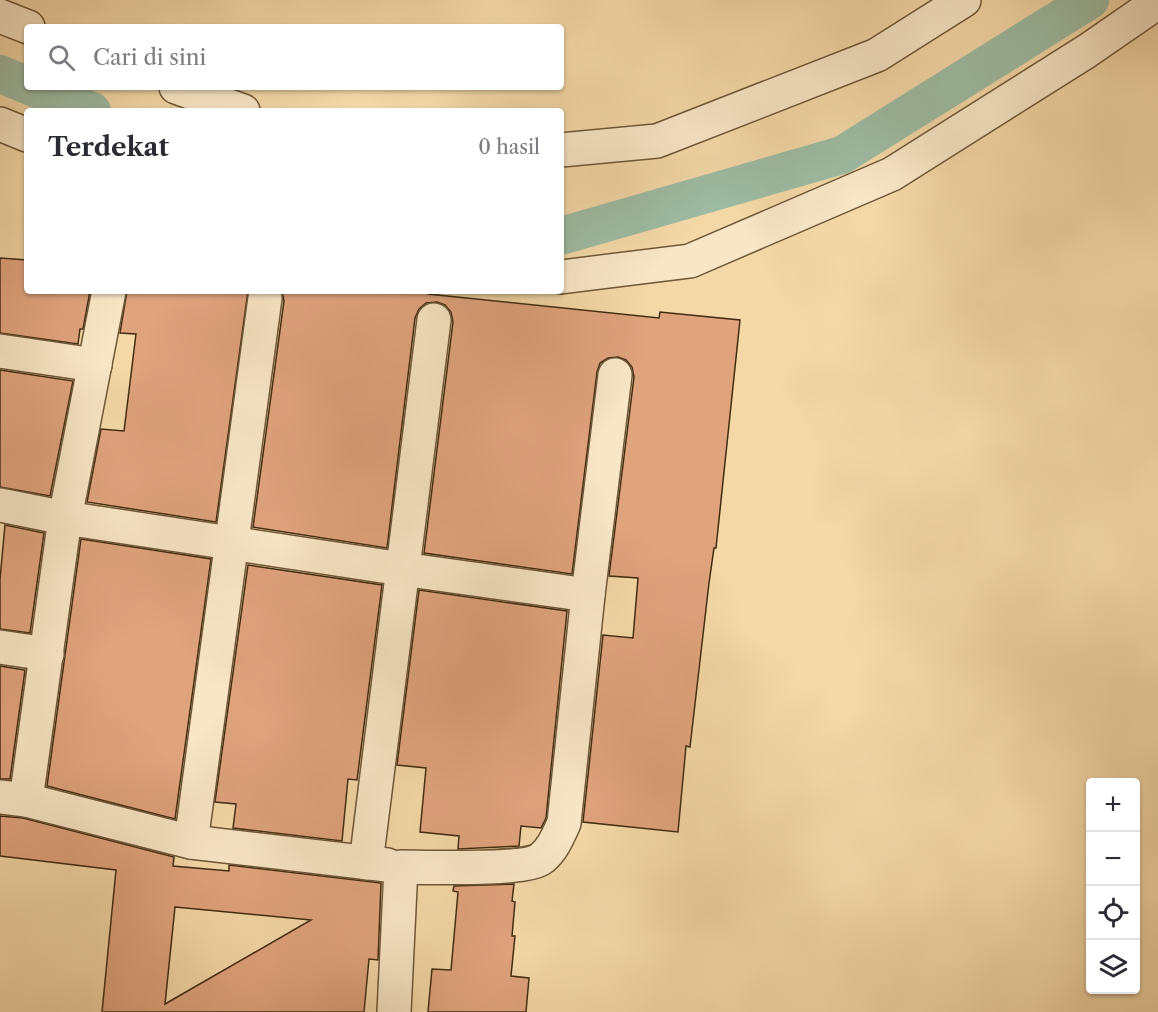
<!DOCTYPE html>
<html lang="id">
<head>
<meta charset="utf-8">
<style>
	body { margin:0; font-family:"Libre Caslon Text",serif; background:#f7f7f7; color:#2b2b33 }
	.controls { position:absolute; right:18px; bottom:18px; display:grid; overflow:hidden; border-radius:6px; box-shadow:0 2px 4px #0004 }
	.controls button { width:54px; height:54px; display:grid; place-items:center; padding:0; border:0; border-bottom:2px solid #e1e1e2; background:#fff; color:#2b2b33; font:30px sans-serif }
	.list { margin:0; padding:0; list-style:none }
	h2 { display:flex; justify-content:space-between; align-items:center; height:78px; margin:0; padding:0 24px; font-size:26px }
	h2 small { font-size:20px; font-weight:400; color:#7c7c81 }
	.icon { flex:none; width:33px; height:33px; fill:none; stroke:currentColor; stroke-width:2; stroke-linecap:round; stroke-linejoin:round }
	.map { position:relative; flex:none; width:1158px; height:1012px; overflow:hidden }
	.search { position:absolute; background:#fff; box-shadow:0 2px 4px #0004; left:24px; top:24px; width:540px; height:66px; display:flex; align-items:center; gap:15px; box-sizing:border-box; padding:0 21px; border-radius:6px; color:#7c7c81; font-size:22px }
	.panel { position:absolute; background:#fff; box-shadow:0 2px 4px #0004; left:24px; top:108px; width:540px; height:186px; border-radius:6px }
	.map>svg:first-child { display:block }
</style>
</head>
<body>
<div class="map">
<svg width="1158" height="1012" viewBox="0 0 1158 1012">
	<rect width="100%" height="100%" fill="#f4d8a8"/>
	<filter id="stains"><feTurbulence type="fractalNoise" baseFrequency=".00333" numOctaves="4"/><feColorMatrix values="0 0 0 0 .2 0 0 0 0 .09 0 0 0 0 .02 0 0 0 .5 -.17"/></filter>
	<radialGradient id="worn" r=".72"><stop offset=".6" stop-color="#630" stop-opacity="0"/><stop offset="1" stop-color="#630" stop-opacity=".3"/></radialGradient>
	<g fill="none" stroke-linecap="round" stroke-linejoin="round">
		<!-- canal -->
		<g stroke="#9dbba3" stroke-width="38">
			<path d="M 0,74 L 27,85"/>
			<path d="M 32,87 L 92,111"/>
			<path d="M 561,236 L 842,155 L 1090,0"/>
		</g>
	</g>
	<!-- building -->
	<g fill="#dfa37e" stroke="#412c11" stroke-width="1.5" fill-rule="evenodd">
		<path d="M 0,258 L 27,260 L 27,291 L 90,291 L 83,329 L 80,329 L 78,344 L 0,333 Z"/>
		<path d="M 127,291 L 248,291 L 216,522 L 87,502 L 101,429 L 124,431 L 136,334 L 120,333 Z"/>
		<path d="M 282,291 L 428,291 L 428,294 L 659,318 L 660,312 L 740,320 L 716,548 L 714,548 L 709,583 L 690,747 L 686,746 L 678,832 L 583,822 L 603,635 L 633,638 L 638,578 L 609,576 L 634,377 L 632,367 L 626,360 L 618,357 L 608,358 L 600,363 L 597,372 L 572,574 L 424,553 L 453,322 L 451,312 L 445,305 L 437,302 L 426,303 L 419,309 L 415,318 L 387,548 L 253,527 L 284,301 Z"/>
		<path d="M 0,370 L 73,381 L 50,496 L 0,487 Z"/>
		<path d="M 5,525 L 44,533 L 30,633 L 0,629 L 0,579 Z"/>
		<path d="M 81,539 L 211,559 L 175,819 L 47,786 Z"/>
		<path d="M 248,565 L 382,585 L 357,780 L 348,779 L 342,841 L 233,828 L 236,804 L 215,802 Z"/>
		<path d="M 419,590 L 567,611 L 546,818 L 541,828 L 521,826 L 519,846 L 458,849 L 459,836 L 420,832 L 426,768 L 397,765 Z"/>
		<path d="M 0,666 L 25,670 L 10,779 L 0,779 Z"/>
		<path d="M 0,816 L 23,818 L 174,857 L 173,866 L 229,871 L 229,865 L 381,883 L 378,960 L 369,959 L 364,1012 L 102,1012 L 116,870 L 0,856 ZM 175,907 L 311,920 L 165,1004 Z"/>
		<path d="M 514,884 L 512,901 L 515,902 L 512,936 L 515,936 L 511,976 L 529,978 L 526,1012 L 428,1012 L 432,969 L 451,970 L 458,892 L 453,891 L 454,886 Z"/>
	</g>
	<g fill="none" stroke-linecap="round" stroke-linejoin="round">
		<!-- minor casing -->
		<g stroke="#6e5737" stroke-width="36">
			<g id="minor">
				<path d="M 0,16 L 28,27"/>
				<path d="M 176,87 L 243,111"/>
				<path d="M 0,124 L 27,135"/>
				<path d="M 561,150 L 657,141 L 877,55 L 964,0"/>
				<path d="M 561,277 L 690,261 L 892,174 L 1087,51 L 1158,2"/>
				<path d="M 0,351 L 95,365"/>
				<path d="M 0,505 L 65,518 L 402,569 L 588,595"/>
				<path d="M 0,647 L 47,654"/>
				<path d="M 0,797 L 26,800 L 191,842 L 387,865"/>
				<path d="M 26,800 L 65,518 L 109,291"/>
				<path d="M 191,842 L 265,298"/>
				<path d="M 366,863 L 434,320"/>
				<path d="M 394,1012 L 401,867 C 426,867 527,871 542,858 C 553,849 558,836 564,823 L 588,595 L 615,375"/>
			</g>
		</g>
		<!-- minor -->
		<use href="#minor" stroke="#f8e6c6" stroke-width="33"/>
	</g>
	<rect width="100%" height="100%" filter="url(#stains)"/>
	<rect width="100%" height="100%" fill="url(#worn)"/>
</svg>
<div class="controls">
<button>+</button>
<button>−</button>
<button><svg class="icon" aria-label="locate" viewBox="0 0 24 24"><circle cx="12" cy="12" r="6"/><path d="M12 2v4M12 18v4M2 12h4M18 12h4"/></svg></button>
<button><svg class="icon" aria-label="layers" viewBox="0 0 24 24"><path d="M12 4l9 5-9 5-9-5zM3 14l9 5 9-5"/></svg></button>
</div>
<div class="search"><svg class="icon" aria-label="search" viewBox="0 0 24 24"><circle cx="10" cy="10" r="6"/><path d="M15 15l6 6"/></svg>Cari di sini</div>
<section class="panel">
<h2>Terdekat<small>0 hasil</small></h2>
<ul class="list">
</ul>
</section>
</div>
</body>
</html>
